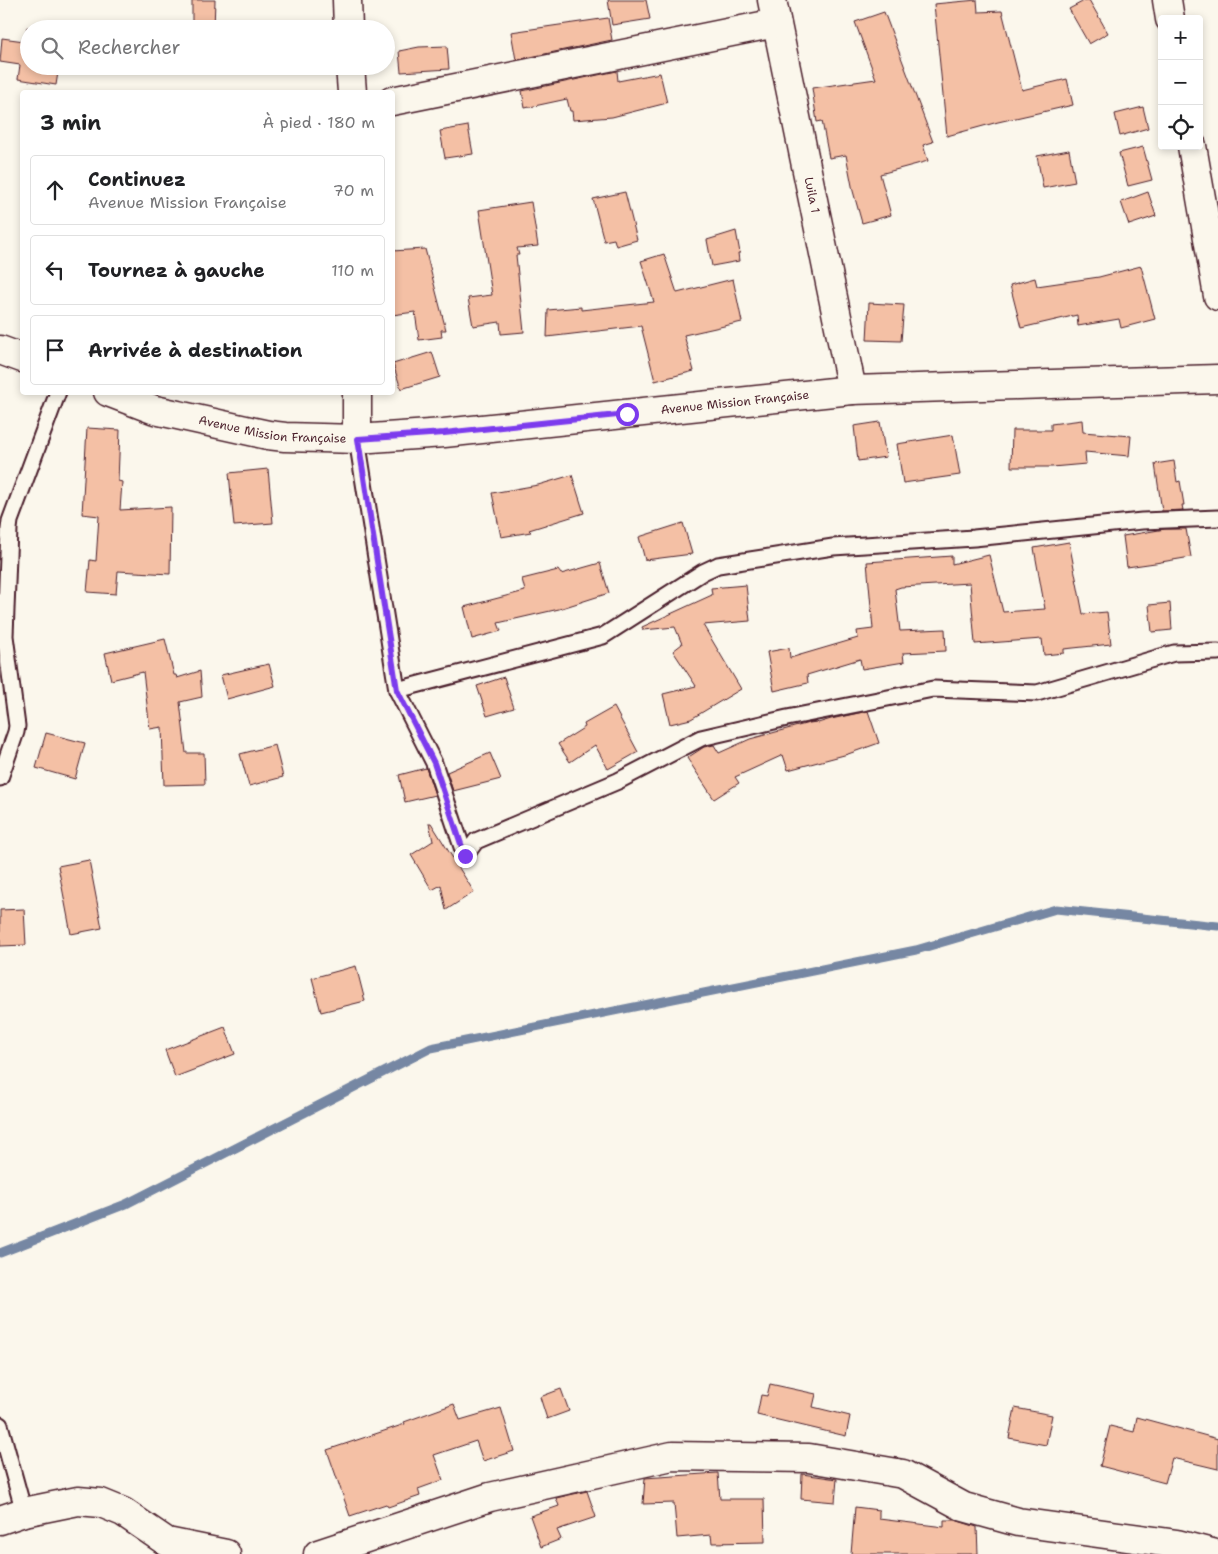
<!DOCTYPE html>
<html lang="fr">
<head>
<meta charset="utf-8">
<style>
	body { margin:0; font-family:"Shantell Sans",sans-serif; background:#f6f6f6; color:#202124 }
	.controls { position:absolute; right:15px; top:15px; display:grid; overflow:hidden; border-radius:5px; box-shadow:0 2px 8px #0003 }
	.controls button { width:45px; height:45px; display:grid; place-items:center; padding:0; border:0; border-bottom:1px solid #e0e0e0; background:#fff; color:#202124; font:25px sans-serif }
	.stop { position:absolute; width:15px; height:15px; margin:-11px; border:4px solid #7c3aed; border-radius:50%; background:#fff }
	.stop.end { background:#7c3aed; border-color:#fff; box-shadow:0 1px 5px #0008 }
	.list { margin:0; padding:0; list-style:none }
	h2 { display:flex; justify-content:space-between; align-items:center; height:65px; margin:0; padding:0 20px; font-size:21px }
	h2 small { font-size:16px; font-weight:400; color:#757577 }
	.list li { display:grid; grid-template-columns:32px 1fr auto; gap:15px; align-items:center; box-sizing:border-box; height:70px; margin:0 10px 10px; padding:0 10px; border:1px solid #e0e0e0; border-radius:5px }
	.list b { display:block; font-size:19px; white-space:nowrap }
	.list p { margin:0; font-size:16px; white-space:nowrap; color:#757577 }
	.list em { font-size:16px; font-style:normal; color:#757577 }
	.icon { flex:none; width:28px; height:28px; fill:none; stroke:currentColor; stroke-width:2; stroke-linecap:round; stroke-linejoin:round }
	.map { position:relative; flex:none; width:1218px; height:1554px; overflow:hidden }
	.search { position:absolute; background:#fff; box-shadow:0 2px 8px #0003; left:20px; top:20px; width:375px; height:55px; display:flex; align-items:center; gap:12px; box-sizing:border-box; padding:0 18px; border-radius:28px; color:#757577; font-size:19px }
	.panel { position:absolute; background:#fff; box-shadow:0 2px 8px #0003; left:20px; top:90px; width:375px; height:305px; border-radius:5px }
	.map>svg:first-child { display:block }
</style>
</head>
<body>
<div class="map">
<svg width="1218" height="1554" viewBox="0 0 1218 1554">
	<rect width="100%" height="100%" fill="#fbf7ec"/>
	<filter id="ink" filterUnits="userSpaceOnUse"><feTurbulence type="fractalNoise" baseFrequency=".02" numOctaves="2"/><feDisplacementMap in="SourceGraphic" scale="10" xChannelSelector="R" yChannelSelector="G"/><feConvolveMatrix kernelMatrix="1 2 1 2 8 2 1 2 1" color-interpolation-filters="sRGB"/></filter>
	<g filter="url(#ink)">
		<g fill="none" stroke-linecap="round" stroke-linejoin="round">
			<!-- stream -->
			<path stroke="#7687a3" stroke-width="9" d="M 0,1253 L 126,1204 L 431,1048 L 916,950 L 1056,909 L 1218,926"/>
		</g>
		<!-- building -->
		<g fill="#f4c0a5" stroke="#4a1f2b">
			<path d="M 192,0 L 215,0 L 214,29 L 192,29 Z"/>
			<path d="M 608,0 L 646,0 L 650,19 L 612,25 Z"/>
			<path d="M 977,0 L 978,12 L 1002,11 L 1022,90 L 1067,79 L 1073,105 L 998,122 L 947,136 L 934,4 Z"/>
			<path d="M 1086,0 L 1089,0 L 1108,33 L 1089,44 L 1069,9 Z"/>
			<path d="M 884,12 L 933,142 L 923,145 L 928,161 L 880,174 L 891,215 L 862,223 L 853,191 L 846,155 L 829,158 L 822,121 L 817,122 L 812,88 L 876,79 L 855,22 Z"/>
			<path d="M 608,18 L 612,40 L 516,60 L 511,32 Z"/>
			<path d="M 27,27 L 37,29 L 29,29 L 29,66 L 59,66 L 56,85 L 18,79 L 20,65 L 0,62 L 2,38 L 24,41 Z"/>
			<path d="M 447,46 L 449,69 L 401,72 L 399,51 L 419,47 Z"/>
			<path d="M 617,71 L 618,81 L 660,73 L 667,103 L 612,117 L 573,120 L 572,111 L 570,111 L 567,99 L 525,108 L 522,91 Z"/>
			<path d="M 1143,107 L 1148,128 L 1120,136 L 1115,114 Z"/>
			<path d="M 468,126 L 473,154 L 445,158 L 440,131 Z"/>
			<path d="M 1143,147 L 1152,180 L 1128,186 L 1119,153 Z"/>
			<path d="M 1069,150 L 1075,182 L 1043,188 L 1037,156 Z"/>
			<path d="M 625,192 L 637,240 L 616,246 L 614,239 L 604,241 L 593,199 Z"/>
			<path d="M 1148,192 L 1156,216 L 1129,225 L 1121,202 Z"/>
			<path d="M 531,202 L 538,246 L 517,248 L 519,255 L 516,255 L 524,332 L 501,334 L 500,322 L 473,326 L 468,298 L 492,295 L 479,210 Z"/>
			<path d="M 736,231 L 740,253 L 738,253 L 739,261 L 712,266 L 707,240 Z"/>
			<path d="M 425,249 L 446,330 L 441,330 L 442,337 L 419,340 L 415,312 L 392,315 L 392,251 Z"/>
			<path d="M 664,254 L 677,293 L 733,279 L 742,322 L 684,335 L 694,371 L 655,381 L 641,326 L 547,337 L 548,310 L 581,307 L 581,310 L 654,302 L 641,261 Z"/>
			<path d="M 1141,266 L 1155,319 L 1121,328 L 1119,319 L 1078,326 L 1077,315 L 1021,328 L 1010,285 L 1035,278 L 1037,286 L 1099,277 Z"/>
			<path d="M 869,303 L 904,305 L 901,341 L 867,340 Z"/>
			<path d="M 432,352 L 440,377 L 401,389 L 393,364 Z"/>
			<path d="M 1082,420 L 1083,432 L 1131,436 L 1129,456 L 1085,452 L 1086,464 L 1052,467 L 1011,467 L 1012,430 L 1051,430 L 1051,424 Z"/>
			<path d="M 880,422 L 886,457 L 858,461 L 854,426 Z"/>
			<path d="M 87,428 L 120,430 L 118,481 L 122,482 L 120,510 L 171,507 L 170,574 L 118,571 L 116,594 L 87,592 L 90,560 L 96,561 L 99,516 L 82,514 Z"/>
			<path d="M 953,435 L 960,475 L 903,483 L 897,444 Z"/>
			<path d="M 1174,461 L 1177,482 L 1180,481 L 1184,505 L 1182,505 L 1183,510 L 1162,511 L 1155,464 Z"/>
			<path d="M 268,469 L 273,523 L 234,526 L 229,473 Z"/>
			<path d="M 572,475 L 584,513 L 529,530 L 531,532 L 501,537 L 492,493 L 538,485 Z"/>
			<path d="M 683,523 L 692,554 L 645,560 L 639,537 Z"/>
			<path d="M 1165,529 L 1186,529 L 1191,557 L 1155,563 L 1127,567 L 1123,536 Z"/>
			<path d="M 1069,542 L 1083,614 L 1107,612 L 1111,644 L 1064,649 L 1064,653 L 1044,655 L 1042,639 L 975,644 L 970,583 L 901,587 L 895,589 L 900,631 L 945,629 L 946,651 L 903,653 L 904,662 L 862,669 L 860,659 L 807,675 L 808,683 L 774,691 L 767,652 L 789,648 L 790,658 L 858,638 L 857,631 L 873,629 L 867,562 L 952,556 L 952,564 L 989,555 L 1003,612 L 1045,609 L 1034,548 Z"/>
			<path d="M 600,563 L 609,593 L 559,609 L 498,623 L 501,631 L 472,639 L 464,607 L 525,591 L 522,579 L 558,570 L 561,574 Z"/>
			<path d="M 746,585 L 750,621 L 703,625 L 741,689 L 691,719 L 670,724 L 663,694 L 696,686 L 673,651 L 682,644 L 675,627 L 643,630 L 642,627 L 712,595 L 711,588 Z"/>
			<path d="M 1170,603 L 1172,630 L 1152,632 L 1149,605 Z"/>
			<path d="M 165,639 L 174,675 L 176,675 L 177,678 L 200,671 L 202,697 L 180,702 L 186,753 L 204,753 L 205,784 L 164,785 L 162,727 L 150,729 L 143,672 L 111,680 L 105,653 Z"/>
			<path d="M 269,664 L 275,686 L 227,699 L 221,675 Z"/>
			<path d="M 504,677 L 514,708 L 487,716 L 477,686 Z"/>
			<path d="M 614,707 L 638,752 L 608,769 L 595,745 L 570,762 L 558,744 L 585,727 L 584,724 Z"/>
			<path d="M 868,711 L 879,743 L 848,754 L 788,770 L 783,755 L 735,777 L 739,783 L 714,799 L 687,758 L 704,747 L 714,745 L 719,753 L 750,739 L 809,723 L 817,722 L 818,723 L 831,719 Z"/>
			<path d="M 46,733 L 85,743 L 75,779 L 36,768 Z"/>
			<path d="M 275,745 L 283,777 L 249,786 L 240,754 Z"/>
			<path d="M 490,753 L 501,779 L 453,791 L 447,772 Z"/>
			<path d="M 426,768 L 435,795 L 405,802 L 399,775 Z"/>
			<path d="M 429,823 L 431,823 L 474,892 L 446,910 L 441,885 L 432,890 L 411,855 L 433,841 Z"/>
			<path d="M 89,860 L 102,928 L 71,934 L 58,866 Z"/>
			<path d="M 24,909 L 26,945 L 0,946 L 0,910 Z"/>
			<path d="M 356,966 L 365,1001 L 321,1012 L 312,978 Z"/>
			<path d="M 225,1027 L 235,1054 L 175,1077 L 165,1050 Z"/>
			<path d="M 770,1384 L 816,1394 L 813,1407 L 850,1416 L 846,1436 L 757,1415 L 761,1395 L 767,1396 Z"/>
			<path d="M 561,1389 L 569,1411 L 547,1419 L 540,1397 Z"/>
			<path d="M 454,1404 L 460,1420 L 501,1408 L 514,1451 L 483,1461 L 476,1441 L 434,1455 L 443,1480 L 418,1489 L 420,1496 L 388,1507 L 386,1504 L 350,1516 L 327,1450 L 405,1424 L 404,1422 Z"/>
			<path d="M 1015,1408 L 1052,1415 L 1046,1445 L 1009,1438 Z"/>
			<path d="M 1137,1417 L 1218,1439 L 1218,1469 L 1172,1458 L 1165,1483 L 1100,1466 L 1110,1426 L 1134,1432 Z"/>
			<path d="M 718,1473 L 720,1499 L 764,1499 L 765,1542 L 712,1543 L 711,1535 L 677,1538 L 674,1503 L 643,1504 L 645,1478 Z"/>
			<path d="M 802,1474 L 837,1479 L 835,1502 L 801,1499 Z"/>
			<path d="M 587,1491 L 596,1517 L 557,1530 L 561,1539 L 541,1547 L 530,1516 L 559,1506 L 556,1498 Z"/>
			<path d="M 855,1507 L 879,1510 L 879,1519 L 944,1527 L 944,1520 L 955,1520 L 977,1527 L 978,1554 L 851,1554 Z"/>
		</g>
		<g fill="none" stroke-linecap="round" stroke-linejoin="round">
			<!-- service casing -->
			<g stroke="#4a1f2b" stroke-width="19">
				<g id="service">
					<path d="M 357,439 L 397,690 L 434,763 L 465,856 L 476,841 L 618,781 L 701,738 L 787,718 L 933,689 L 1037,693 L 1174,653 L 1218,652"/>
					<path d="M 397,690 L 603,636 L 703,572 L 718,565 L 833,547 L 974,538 L 1142,521 L 1218,518"/>
					<path d="M 0,778 L 16,732 L 17,726 L 5,636 L 9,529 L 10,521 L 58,392"/>
					<path d="M 0,1425 L 24,1512"/>
				</g>
			</g>
			<!-- minor casing -->
			<g stroke="#4a1f2b" stroke-width="31">
				<g id="minor">
					<path d="M 347,0 L 348,29"/>
					<path id="s1" d="M 772,0 L 852,390"/>
					<path d="M 1167,0 L 1170,19"/>
					<path d="M 350,66 L 352,92"/>
					<path d="M 392,101 L 776,23"/>
					<path d="M 1192,146 L 1218,296"/>
					<path d="M 0,350 L 22,358"/>
					<path id="s2" d="M 108,392 L 155,410 L 268,435 L 285,437 L 357,439 L 444,433 L 852,390 L 1218,379"/>
					<path d="M 357,392 L 357,439"/>
					<path d="M 0,1520 L 24,1512 L 78,1501 L 101,1503 L 123,1512 L 167,1542 L 226,1554"/>
					<path d="M 318,1554 L 490,1497 L 672,1456 L 809,1458 L 903,1474 L 964,1507 L 1018,1522 L 1177,1544 L 1216,1554"/>
				</g>
			</g>
			<!-- service -->
			<use href="#service" stroke="#fbf7ec" stroke-width="15"/>
			<!-- minor -->
			<use href="#minor" stroke="#fbf7ec" stroke-width="28"/>
		</g>
	</g>
	<g fill="none" stroke-linecap="round" stroke-linejoin="round" filter="url(#ink)">
		<!-- route -->
		<path stroke="#7c3aed" stroke-width="6" d="M 465,856 L 434,763 L 397,690 L 358,439 L 444,433 L 627,414"/>
	</g>
	<g text-anchor="middle" dominant-baseline="central" stroke-width="4" stroke-linejoin="round" paint-order="stroke">
		<!-- street labels -->
		<g font-size="12" fill="#4a1f2b" stroke="#fbf7ec">
			<text stroke="none"><textPath href="#s1" startOffset="199">Luila 1</textPath></text>
			<text stroke="none"><textPath href="#s2" startOffset="635">Avenue Mission Française</textPath></text>
			<text stroke="none"><textPath href="#s2" startOffset="170">Avenue Mission Française</textPath></text>
		</g>
	</g>
</svg>
<div class="controls">
<button>+</button>
<button>−</button>
<button><svg class="icon" aria-label="locate" viewBox="0 0 24 24"><circle cx="12" cy="12" r="6"/><path d="M12 2v4M12 18v4M2 12h4M18 12h4"/></svg></button>
</div>
<div class="stop" style="left:627px;top:414px"></div>
<div class="stop end" style="left:465px;top:856px"></div>
<div class="search"><svg class="icon" aria-label="search" viewBox="0 0 24 24"><circle cx="10" cy="10" r="6"/><path d="M15 15l6 6"/></svg>Rechercher</div>
<section class="panel">
<h2>3 min<small>À pied · 180 m</small></h2>
<ul class="list">
<li><svg class="icon" aria-label="ahead" viewBox="0 0 24 24"><path d="M12 20V5M6 11l6-6 6 6"/></svg><div><b>Continuez</b><p>Avenue Mission Française</p></div><em>70 m</em></li>
<li><svg class="icon" aria-label="left" viewBox="0 0 24 24"><path d="M17 20v-9H6M10 6l-5 5 5 5"/></svg><div><b>Tournez à gauche</b></div><em>110 m</em></li>
<li><svg class="icon" aria-label="arrive" viewBox="0 0 24 24"><path d="M6 21V4h12l-3 4 3 4H6"/></svg><div><b>Arrivée à destination</b></div></li>
</ul>
</section>
</div>
</body>
</html>
